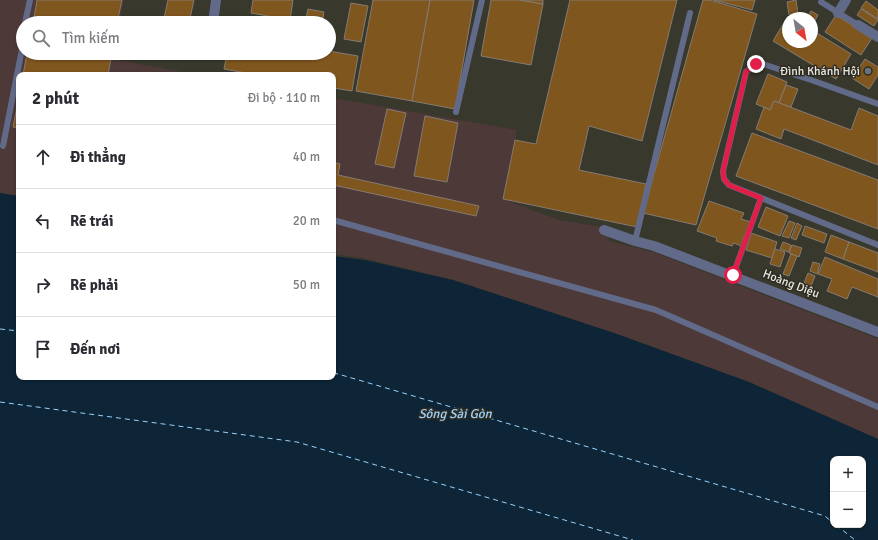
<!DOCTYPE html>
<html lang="vi">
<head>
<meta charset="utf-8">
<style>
	body { margin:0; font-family:Signika,sans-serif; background:#f2f2f3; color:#2b2b33 }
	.controls { position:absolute; right:12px; bottom:12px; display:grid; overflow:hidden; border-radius:8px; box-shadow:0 1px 3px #0004 }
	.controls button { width:36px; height:36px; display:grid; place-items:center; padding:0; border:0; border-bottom:1px solid #e1e1e2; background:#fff; color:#2b2b33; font:20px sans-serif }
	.compass { position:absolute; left:782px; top:12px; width:36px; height:36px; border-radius:50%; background:#fff; box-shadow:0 1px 3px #0004; rotate:149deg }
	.stop { position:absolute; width:12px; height:12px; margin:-9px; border:3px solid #e11d48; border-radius:50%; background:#fff }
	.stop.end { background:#e11d48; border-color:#fff; box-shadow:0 1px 4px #0008 }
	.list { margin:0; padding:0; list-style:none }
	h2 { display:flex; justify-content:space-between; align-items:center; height:52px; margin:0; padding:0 16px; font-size:17px }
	h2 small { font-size:13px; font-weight:400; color:#7c7c81 }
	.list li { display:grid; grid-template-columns:26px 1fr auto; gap:12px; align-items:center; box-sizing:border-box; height:64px; padding:0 16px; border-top:1px solid #e1e1e2 }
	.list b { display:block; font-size:15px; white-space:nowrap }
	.list em { font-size:13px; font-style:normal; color:#7c7c81 }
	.icon { flex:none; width:22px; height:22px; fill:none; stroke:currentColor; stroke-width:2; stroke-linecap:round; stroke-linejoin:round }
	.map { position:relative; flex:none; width:878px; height:540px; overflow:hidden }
	.search { position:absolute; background:#fff; box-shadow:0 1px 3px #0004; left:16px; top:16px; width:320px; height:44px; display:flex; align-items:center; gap:10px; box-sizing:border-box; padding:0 14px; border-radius:22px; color:#7c7c81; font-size:15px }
	.panel { position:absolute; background:#fff; box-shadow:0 1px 3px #0004; left:16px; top:72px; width:320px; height:308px; border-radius:8px }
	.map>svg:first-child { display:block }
</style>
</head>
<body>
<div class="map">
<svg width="878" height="540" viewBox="0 0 878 540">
	<rect width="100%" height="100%" fill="#39382c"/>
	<!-- industrial -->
	<g fill="#4e3939">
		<path d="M 0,0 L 124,0 L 119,23 L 23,23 L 23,53 L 112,53 L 111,59 L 200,75 L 19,75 L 19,196 L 0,193 Z"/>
		<path d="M 333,98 L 517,130 L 503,199 L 559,220 L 607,228 L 609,241 L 653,252 L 878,339 L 878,439 L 749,382 L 617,334 L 453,280 L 363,258 L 333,254 Z"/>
	</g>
	<!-- water -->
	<path fill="#0d2536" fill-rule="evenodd" d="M 0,193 L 19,196 L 19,377 L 333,377 L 333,256 L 365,260 L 453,280 L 617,334 L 749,382 L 878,439 L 878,540 L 0,540 ZM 833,459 L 863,459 L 863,525 L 833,525 Z"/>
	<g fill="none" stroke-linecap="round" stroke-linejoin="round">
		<!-- ferry -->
		<g stroke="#9ad2fe" stroke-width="1" stroke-dasharray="5 4" stroke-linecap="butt">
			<path d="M 0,329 L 19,331"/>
			<path d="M 333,373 L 338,374 L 825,516 L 833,523"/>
			<path d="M 0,402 L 297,442 L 633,540"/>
			<path d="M 836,525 L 855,540"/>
		</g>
	</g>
	<!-- building -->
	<g fill="#80561f" stroke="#847b71">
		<path d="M 37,0 L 122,0 L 117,23 L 33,23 Z"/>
		<path d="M 168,0 L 194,0 L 189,23 L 163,23 Z"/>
		<path d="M 253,0 L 293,0 L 290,20 L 251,13 Z"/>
		<path d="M 373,0 L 430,0 L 412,101 L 356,91 Z"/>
		<path d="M 430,0 L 474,0 L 455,109 L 412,101 Z"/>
		<path d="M 491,0 L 520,0 L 543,4 L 531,65 L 481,56 Z"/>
		<path d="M 520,0 L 543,0 L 543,4 Z"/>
		<path d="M 570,0 L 677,0 L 642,141 L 589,126 L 579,170 L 646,184 L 637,227 L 503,199 L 515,140 L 536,144 Z"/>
		<path d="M 703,0 L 710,0 L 757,14 L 696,225 L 643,213 Z"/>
		<path d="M 714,0 L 755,0 L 752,10 Z"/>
		<path d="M 796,0 L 798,14 L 789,15 L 787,2 Z"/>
		<path d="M 866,1 L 878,10 L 878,19 L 861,8 Z"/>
		<path d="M 351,3 L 368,6 L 361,42 L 344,39 Z"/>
		<path d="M 308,9 L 324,12 L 322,23 L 305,23 Z"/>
		<path d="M 861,9 L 878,20 L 874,26 L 857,15 Z"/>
		<path d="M 811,11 L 818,15 L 812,26 L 812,18 L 807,18 Z"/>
		<path d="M 836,15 L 872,38 L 861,55 L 825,32 Z"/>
		<path d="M 788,16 L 792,18 L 788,18 L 788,42 L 812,42 L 812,30 L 851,54 L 836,79 L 773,41 Z"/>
		<path d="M 329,51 L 358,56 L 352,91 L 333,88 L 333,75 L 257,75 L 224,69 L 227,53 L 329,53 Z"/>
		<path d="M 27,53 L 112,53 L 108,75 L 23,75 Z"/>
		<path d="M 865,59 L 878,67 L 878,75 L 869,89 L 852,78 Z"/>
		<path d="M 768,74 L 787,82 L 779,103 L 774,101 L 770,110 L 756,104 Z"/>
		<path d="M 786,85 L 798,89 L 791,107 L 779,103 Z"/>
		<path d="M 19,97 L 19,128 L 13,127 Z"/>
		<path d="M 774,101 L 851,130 L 859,108 L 878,116 L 878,165 L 784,129 L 781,139 L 756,129 L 764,107 L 770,110 Z"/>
		<path d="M 387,109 L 406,113 L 394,168 L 375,164 Z"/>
		<path d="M 425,116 L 458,123 L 447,182 L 414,176 Z"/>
		<path d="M 752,133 L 878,180 L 878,229 L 736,176 Z"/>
		<path d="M 333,162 L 340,164 L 338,175 L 479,206 L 476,216 L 333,185 Z"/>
		<path d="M 709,201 L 744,213 L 741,219 L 751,222 L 741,246 L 734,243 L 732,246 L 716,241 L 717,238 L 697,231 Z"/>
		<path d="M 766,207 L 788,216 L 780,236 L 758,227 Z"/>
		<path d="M 789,221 L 795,223 L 789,238 L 782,236 Z"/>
		<path d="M 797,223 L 802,226 L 796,240 L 791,238 Z"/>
		<path d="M 805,226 L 827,234 L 824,243 L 802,235 Z"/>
		<path d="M 751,233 L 777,242 L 772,258 L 746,250 Z"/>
		<path d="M 831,235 L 849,242 L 843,259 L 825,252 Z"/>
		<path d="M 783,242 L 791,245 L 789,252 L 780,249 Z"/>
		<path d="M 849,242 L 878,253 L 878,272 L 843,259 Z"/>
		<path d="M 792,245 L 802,248 L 799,257 L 789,253 Z"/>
		<path d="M 775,249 L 785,252 L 780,267 L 770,264 Z"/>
		<path d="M 791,254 L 797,256 L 789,276 L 783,274 Z"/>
		<path d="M 825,257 L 878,279 L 878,297 L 852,287 L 847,299 L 827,291 L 832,279 L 818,274 Z"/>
		<path d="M 813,262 L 820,264 L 817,274 L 810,271 Z"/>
		<path d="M 808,273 L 815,276 L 811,286 L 804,283 Z"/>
	</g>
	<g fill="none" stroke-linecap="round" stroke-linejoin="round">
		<!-- lane -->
		<g stroke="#626a89" stroke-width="6">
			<path d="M 821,2 L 858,25"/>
			<path d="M 25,23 L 30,0"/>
			<path d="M 878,104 L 814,81 L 766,65 L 755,64 L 746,72 L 723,171 L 724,179 L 729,185 L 878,245"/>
			<path d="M 456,112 L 482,0"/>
			<path d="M 3,146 L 23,44"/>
			<path d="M 333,220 L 656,310 L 878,407"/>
			<path d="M 635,241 L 690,13"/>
			<path d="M 733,275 L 761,198"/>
		</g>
		<!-- street -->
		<g stroke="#626a89" stroke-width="10">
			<path d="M 838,13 L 846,0"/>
			<path d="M 213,23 L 216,0"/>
			<path d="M 858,25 L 878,37"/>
			<path d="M 604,230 L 635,241 L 654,246 L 878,332"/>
		</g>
	</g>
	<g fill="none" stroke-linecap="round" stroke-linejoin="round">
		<!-- route -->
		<path stroke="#e11d48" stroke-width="5" d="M 733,275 L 761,198 L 729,185 L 724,179 L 723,171 L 746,72 L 756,64"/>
	</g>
	<!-- markers -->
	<circle fill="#6b7280" stroke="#2f2d23" stroke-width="1.5" cx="868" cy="71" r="4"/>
	<g text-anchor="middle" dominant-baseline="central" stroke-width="3" stroke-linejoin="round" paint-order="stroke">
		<!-- poi labels -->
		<g font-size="12" fill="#e8e7e0" stroke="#2f2d23" text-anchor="end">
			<text x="860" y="71">Đình Khánh Hội</text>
		</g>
		<!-- street labels -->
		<g font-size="12" fill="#e8e7e0" stroke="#2f2d23">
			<text transform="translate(791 284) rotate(21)">Hoàng Diệu</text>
		</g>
		<!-- water labels -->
		<g font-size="13" font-style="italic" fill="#9ad2fe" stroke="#2f2d23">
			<text x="455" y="414">Sông Sài Gòn</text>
		</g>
	</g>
</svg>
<div class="controls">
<button>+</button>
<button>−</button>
</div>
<svg class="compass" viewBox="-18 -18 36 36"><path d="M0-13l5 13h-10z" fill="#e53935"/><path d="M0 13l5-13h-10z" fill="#7c7c81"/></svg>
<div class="stop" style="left:733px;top:275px"></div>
<div class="stop end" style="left:756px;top:64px"></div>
<div class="search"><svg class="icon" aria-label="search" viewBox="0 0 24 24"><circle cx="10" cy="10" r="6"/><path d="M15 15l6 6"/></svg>Tìm kiếm</div>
<section class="panel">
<h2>2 phút<small>Đi bộ · 110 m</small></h2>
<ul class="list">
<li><svg class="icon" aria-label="ahead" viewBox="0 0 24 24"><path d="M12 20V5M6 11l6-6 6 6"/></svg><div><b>Đi thẳng</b></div><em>40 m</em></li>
<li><svg class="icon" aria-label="left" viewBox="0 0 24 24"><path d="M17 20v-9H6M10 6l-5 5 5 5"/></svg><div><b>Rẽ trái</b></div><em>20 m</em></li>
<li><svg class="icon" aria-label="right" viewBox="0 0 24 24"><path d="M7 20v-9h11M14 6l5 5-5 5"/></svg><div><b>Rẽ phải</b></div><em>50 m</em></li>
<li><svg class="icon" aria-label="arrive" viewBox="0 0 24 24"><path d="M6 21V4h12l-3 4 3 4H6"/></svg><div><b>Đến nơi</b></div></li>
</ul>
</section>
</div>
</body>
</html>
